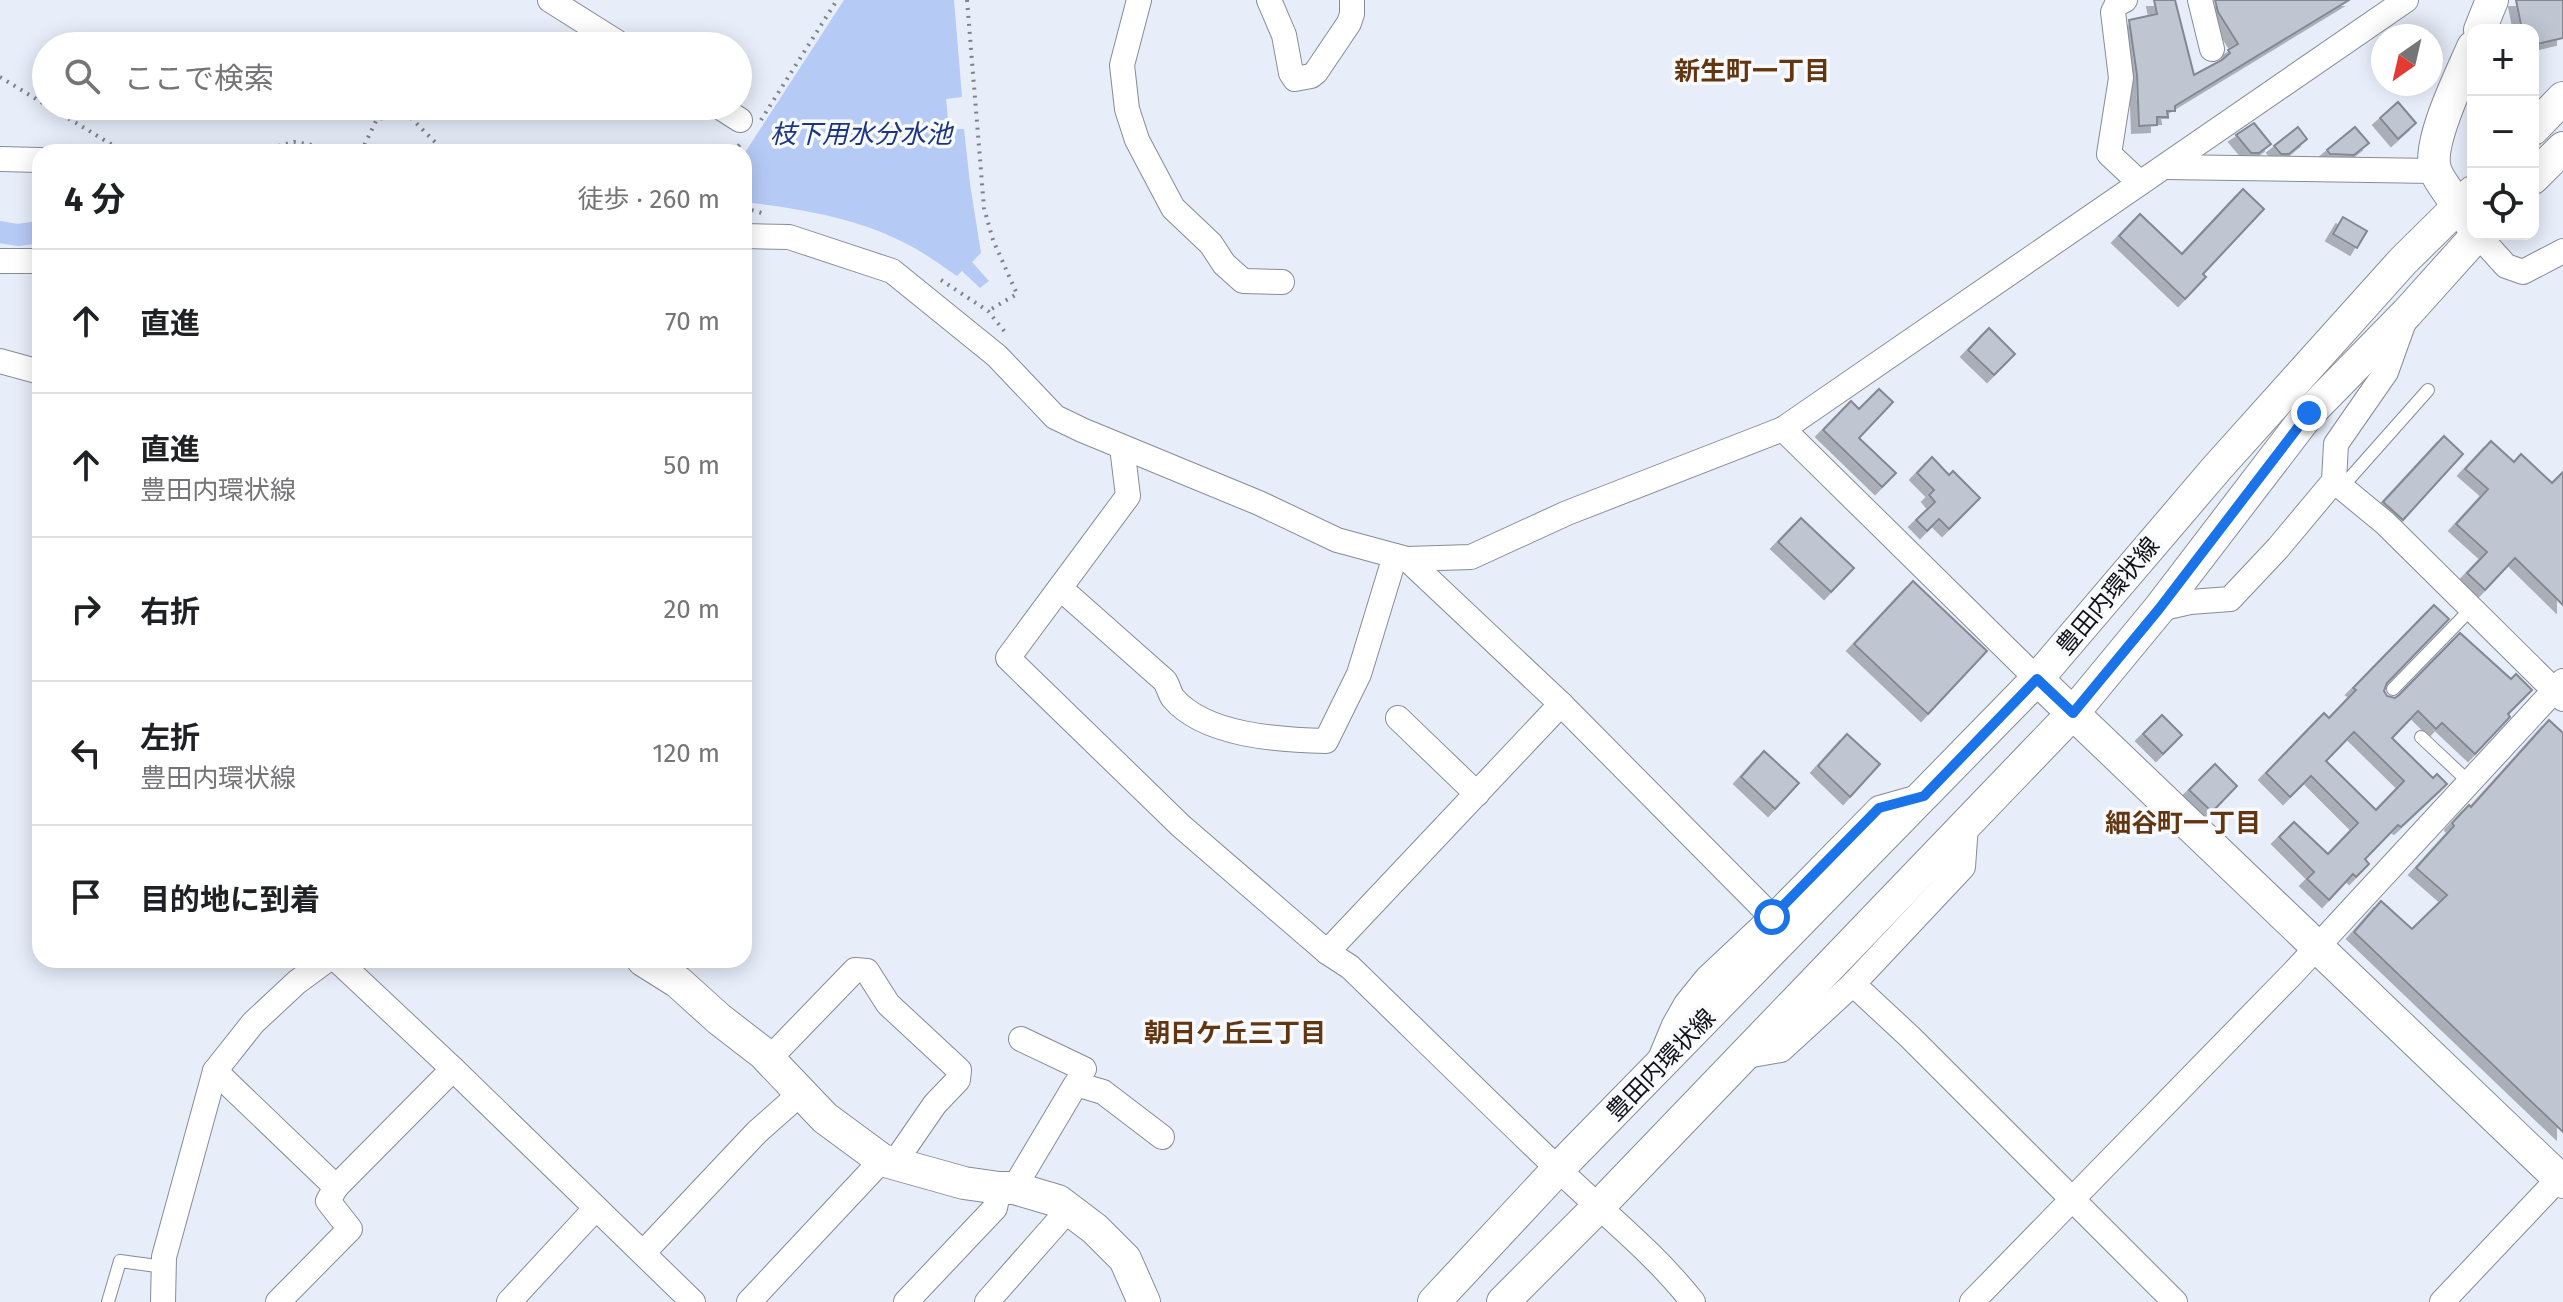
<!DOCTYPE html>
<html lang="ja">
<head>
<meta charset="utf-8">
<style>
	body { margin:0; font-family:"Fira Sans","Noto Sans JP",sans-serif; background:#f6f6f6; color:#202124 }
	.controls { position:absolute; right:24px; top:24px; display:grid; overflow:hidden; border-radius:16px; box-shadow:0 4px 20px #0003 }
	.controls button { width:72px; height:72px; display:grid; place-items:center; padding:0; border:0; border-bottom:2px solid #e0e0e0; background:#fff; color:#202124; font:40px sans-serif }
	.compass { position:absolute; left:2371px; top:24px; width:72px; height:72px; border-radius:50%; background:#fff; box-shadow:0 4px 20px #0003; rotate:214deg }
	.stop { position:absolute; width:24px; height:24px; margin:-18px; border:6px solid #1a73e8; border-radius:50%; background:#fff }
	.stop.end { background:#1a73e8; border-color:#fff; box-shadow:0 2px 8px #0008 }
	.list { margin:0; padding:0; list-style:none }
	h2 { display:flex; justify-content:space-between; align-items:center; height:104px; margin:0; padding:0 32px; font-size:34px }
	h2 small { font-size:26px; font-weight:400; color:#757577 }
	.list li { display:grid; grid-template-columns:52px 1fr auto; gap:24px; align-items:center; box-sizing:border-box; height:144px; padding:0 32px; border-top:2px solid #e0e0e0 }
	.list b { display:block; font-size:30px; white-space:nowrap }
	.list p { margin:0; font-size:26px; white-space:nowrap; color:#757577 }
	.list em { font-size:26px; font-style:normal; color:#757577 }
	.icon { flex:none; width:44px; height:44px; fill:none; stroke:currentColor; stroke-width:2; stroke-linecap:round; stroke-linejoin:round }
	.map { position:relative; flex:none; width:2563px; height:1302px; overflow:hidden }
	.search { position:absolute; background:#fff; box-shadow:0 4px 20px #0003; left:32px; top:32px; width:720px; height:88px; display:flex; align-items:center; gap:20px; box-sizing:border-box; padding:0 28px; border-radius:44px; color:#757577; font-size:30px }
	.panel { position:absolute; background:#fff; box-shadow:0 4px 20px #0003; left:32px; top:144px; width:720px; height:824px; border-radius:24px }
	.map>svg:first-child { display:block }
</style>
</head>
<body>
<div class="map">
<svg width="2563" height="1302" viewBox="0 0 2563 1302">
	<defs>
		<filter id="shadow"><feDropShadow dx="-7" dy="7" stdDeviation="0" flood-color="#0004"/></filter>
	</defs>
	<rect width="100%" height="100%" fill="#e7edf9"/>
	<!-- water -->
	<path fill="#b6caf6" d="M 844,0 L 954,0 L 962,97 L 946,99 L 949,129 L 964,129 L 970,184 L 981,253 L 972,262 L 989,281 L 980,288 L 962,271 L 957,276 C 939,264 922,251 903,242 C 854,217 799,209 745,202 L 744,154 Z"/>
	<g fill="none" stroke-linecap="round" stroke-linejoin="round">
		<!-- canal -->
		<path stroke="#b6caf6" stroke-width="22" d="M 0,232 L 18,235 L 40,232"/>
	</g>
	<!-- building -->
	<g fill="#bfc5d1" stroke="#838893" stroke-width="2" fill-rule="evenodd" filter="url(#shadow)">
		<path d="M 2154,0 L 2175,0 L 2194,75 L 2222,60 L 2230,53 L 2228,50 L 2238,44 L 2218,12 L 2215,0 L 2349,0 L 2175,106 L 2175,111 L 2167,111 L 2168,117 L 2157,117 L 2157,125 L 2139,126 L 2137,75 L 2129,20 L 2157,14 Z"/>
		<path d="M 2516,0 L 2563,0 L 2563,38 L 2533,45 L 2533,30 L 2522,30 Z"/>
		<path d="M 2398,102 L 2416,123 L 2398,139 L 2380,118 Z"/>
		<path d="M 2254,123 L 2271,144 L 2259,153 L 2251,153 L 2236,135 Z"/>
		<path d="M 2298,127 L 2307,139 L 2289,154 L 2281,154 L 2274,146 Z"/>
		<path d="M 2355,127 L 2369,143 L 2354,155 L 2330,154 L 2327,150 Z"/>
		<path d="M 2243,189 L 2264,209 L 2203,274 L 2206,277 L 2185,299 L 2119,236 L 2140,214 L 2182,254 Z"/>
		<path d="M 2343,217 L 2367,231 L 2357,248 L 2333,234 Z"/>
		<path d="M 1989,328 L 2015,354 L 1994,375 L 1968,350 Z"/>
		<path d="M 1879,389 L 1893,402 L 1859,438 L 1896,473 L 1882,487 L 1823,430 L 1851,401 L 1859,409 Z"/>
		<path d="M 2444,436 L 2463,454 L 2403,520 L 2383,502 Z"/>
		<path d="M 2491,441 L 2514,462 L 2521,454 L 2552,483 L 2563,472 L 2563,605 L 2515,558 L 2485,590 L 2467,573 L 2487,552 L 2456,524 L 2488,489 L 2465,469 Z"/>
		<path d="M 1932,457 L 1949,475 L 1953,471 L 1980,498 L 1949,529 L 1939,519 L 1927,531 L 1916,520 L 1935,502 L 1929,495 L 1934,490 L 1917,473 Z"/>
		<path d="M 1801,518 L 1854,568 L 1831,592 L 1778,542 Z"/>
		<path d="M 1913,581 L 1987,651 L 1928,714 L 1854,644 Z"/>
		<path d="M 2434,605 L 2449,619 L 2387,683 L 2384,691 L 2387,696 L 2395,698 L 2399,695 L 2460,633 L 2511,679 L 2516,674 L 2532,690 L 2508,714 L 2510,717 L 2475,754 L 2442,723 L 2436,729 L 2418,711 L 2392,738 L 2433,778 L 2437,774 L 2447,784 L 2401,827 L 2398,825 L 2365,859 L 2369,864 L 2356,877 L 2353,874 L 2329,900 L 2307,879 L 2314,872 L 2279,837 L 2294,822 L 2328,854 L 2358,823 L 2311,776 L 2290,797 L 2266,773 L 2324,713 L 2329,718 L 2356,690 L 2353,688 ZM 2354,732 L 2404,781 L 2376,810 L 2326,761 Z"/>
		<path d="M 2162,715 L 2182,735 L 2163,754 L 2143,734 Z"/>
		<path d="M 2549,720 L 2563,733 L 2563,1132 L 2354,932 L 2381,901 L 2412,929 L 2447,895 L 2416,868 L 2454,826 L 2452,823 L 2469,805 L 2471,807 Z"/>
		<path d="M 1847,734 L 1880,764 L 1850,797 L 1818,766 Z"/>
		<path d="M 1764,751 L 1799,783 L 1775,809 L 1741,777 Z"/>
		<path d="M 2215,764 L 2237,786 L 2212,812 L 2189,790 Z"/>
	</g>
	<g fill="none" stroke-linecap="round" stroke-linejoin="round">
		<!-- lane casing -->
		<g stroke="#868c97" stroke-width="14">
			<g id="lane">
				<path d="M 2342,487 L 2428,390"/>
				<path d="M 2393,689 L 2471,609"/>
				<path d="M 2421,737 L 2469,782"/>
				<path d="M 108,1302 L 120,1261 L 164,1267"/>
			</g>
		</g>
		<!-- street casing -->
		<g stroke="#868c97" stroke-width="26">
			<g id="street">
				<path d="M 550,0 L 623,46"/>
				<path d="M 1139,0 L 1122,65 L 1127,109 L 1137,140 L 1173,208 L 1211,244 L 1224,264 L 1243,281 L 1282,282"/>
				<path d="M 1269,0 L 1284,35 L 1291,73 L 1295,79 L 1311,76 L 1316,72 L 1349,23 L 1352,14 L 1352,0"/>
				<path d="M 2125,0 L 2117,4 L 2113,12 L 2121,78 L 2109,154 L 2140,183"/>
				<path d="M 2200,0 L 2212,49"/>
				<path d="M 718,106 L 740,120"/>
				<path d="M 0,159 L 40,160"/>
				<path d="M 2165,167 L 2435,171"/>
				<path d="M 2478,235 L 2506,266 L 2523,272 L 2563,251"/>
				<path d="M 744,236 L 789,237 L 892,271 L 997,356 L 1055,417 L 1082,430 L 1259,503 L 1337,540 L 1407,559 L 1471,557 L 1567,513 L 1783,429 L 2406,0"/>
				<path d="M 0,261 L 40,261"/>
				<path d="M 0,361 L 40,372"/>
				<path d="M 1783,429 L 2037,679"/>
				<path d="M 1122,447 L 1128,496 L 1008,658 L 1181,826 L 1327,952 L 1350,967 C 1418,1033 1486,1100 1555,1166 C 1601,1211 1653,1251 1693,1302"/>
				<path d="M 2334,481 L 2385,523 L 2563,699"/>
				<path d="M 1407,559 L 1561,704 L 1772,917"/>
				<path d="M 1060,588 L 1165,681 C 1168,686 1170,694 1173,698 C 1205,736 1280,740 1326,741 L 1359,674 L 1395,556"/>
				<path d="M 2159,609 L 2190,602 L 2230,599 L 2278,548 L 2334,481 L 2336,444 L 2386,372 L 2405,319"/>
				<path d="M 1398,718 L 1477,794"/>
				<path d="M 1327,952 L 1561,704"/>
				<path d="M 337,960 L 453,1069 L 693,1302"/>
				<path d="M 1853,984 L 1910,1037 L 2175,1302"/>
				<path d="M 1021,1039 L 1084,1069"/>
				<path d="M 1741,1057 L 1781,1050 L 1853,984 L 1963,867 L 1966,825"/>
				<path d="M 769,1059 L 855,970 L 867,971 L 888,1004 L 959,1070 L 958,1080 L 935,1104 L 895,1162"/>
				<path d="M 1659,1061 L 1674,1025 L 1686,1004 L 1707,978 L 1772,917 L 1879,808 L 1922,796"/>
				<path d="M 215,1071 L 336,1187 L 328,1201 L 350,1229 L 278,1302"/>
				<path d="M 336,1187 L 453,1069"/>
				<path d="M 1014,1188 L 1076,1084 L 1103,1092 L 1162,1137"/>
				<path d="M 643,1253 L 757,1132 L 801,1093"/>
				<path d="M 163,1302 L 164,1257 L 215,1071 L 253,1023 L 297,982 L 327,960"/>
				<path d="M 509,1302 L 596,1208"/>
				<path d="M 749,1302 L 882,1160"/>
				<path d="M 906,1302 L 995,1208 L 999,1188"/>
				<path d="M 987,1302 L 1068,1210"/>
				<path d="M 1972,1302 L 2293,973 L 2563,681"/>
				<path d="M 2442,1302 L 2563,1174"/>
			</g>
		</g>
		<!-- secondary casing -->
		<g stroke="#868c97" stroke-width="34">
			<g id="secondary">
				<path d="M 2480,30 L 2492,0"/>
				<path d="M 2533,129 L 2563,98"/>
				<path d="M 2533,178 L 2563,148"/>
				<path d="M 2471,224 C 2463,211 2441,185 2436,172 C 2425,146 2462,73 2473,47"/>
				<path d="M 2037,679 L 2563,1182"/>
				<path d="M 643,960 L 678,982 L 719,1019 L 763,1053 L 825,1118 L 882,1160 L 964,1183 L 999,1188 L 1014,1188 L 1058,1201 L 1095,1229 L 1125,1259 L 1144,1302"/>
				<path d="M 1434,1302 L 1558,1169 L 2037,679 L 2217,468 L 2403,261 L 2473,192"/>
				<path d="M 1503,1302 L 1606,1199 L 2073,713 L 2159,609 L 2309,413 L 2407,313 L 2478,234"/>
			</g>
		</g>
		<!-- path -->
		<g stroke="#7f828b" stroke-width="4" stroke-dasharray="2 6" stroke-linecap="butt">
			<path d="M 967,0 L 984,208 L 993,240 L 1017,294 L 988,311"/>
			<path d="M 0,77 L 46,105"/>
			<path d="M 48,106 L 124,152"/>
			<path d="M 761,120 L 837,0"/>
			<path d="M 255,152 L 294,142 L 355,152"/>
			<path d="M 361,152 L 377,119 L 408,115 L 445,152"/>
			<path d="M 733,152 L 742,142"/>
			<path d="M 744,208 L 762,213"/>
			<path d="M 941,280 L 988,311 L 1005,332"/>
		</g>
		<!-- lane -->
		<use href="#lane" stroke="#fff" stroke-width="12"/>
		<!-- street -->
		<use href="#street" stroke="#fff" stroke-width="24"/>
		<!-- secondary -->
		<use href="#secondary" stroke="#fff" stroke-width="32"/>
	</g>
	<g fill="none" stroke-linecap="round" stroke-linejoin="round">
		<!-- route -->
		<path stroke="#1a73e8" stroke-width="10" d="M 1772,917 L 1879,808 L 1924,796 L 2037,679 L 2073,713 L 2159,609 L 2309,413"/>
	</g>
	<g text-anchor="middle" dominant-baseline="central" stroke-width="7" stroke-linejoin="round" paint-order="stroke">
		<!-- street labels -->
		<g font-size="24" fill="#101116" stroke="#f9fafd">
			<text transform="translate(2108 596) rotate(-50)">豊田内環状線</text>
			<text transform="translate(1661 1065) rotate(-46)">豊田内環状線</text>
		</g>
		<!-- neighbourhood labels -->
		<g font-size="26" font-weight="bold" fill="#633612" stroke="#f9fafd">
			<text x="1752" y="71">新生町一丁目</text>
			<text x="2183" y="823">細谷町一丁目</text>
			<text x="1235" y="1033">朝日ケ丘三丁目</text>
		</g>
		<!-- water labels -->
		<g font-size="26" font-style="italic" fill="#1a3586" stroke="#f9fafd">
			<text x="861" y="134">枝下用水分水池</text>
		</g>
	</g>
</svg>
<div class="controls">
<button>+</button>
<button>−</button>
<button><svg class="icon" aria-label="locate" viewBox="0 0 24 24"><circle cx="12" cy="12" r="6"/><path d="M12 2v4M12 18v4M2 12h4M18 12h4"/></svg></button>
</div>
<svg class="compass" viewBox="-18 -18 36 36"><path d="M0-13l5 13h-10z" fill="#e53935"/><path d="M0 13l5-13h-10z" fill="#757577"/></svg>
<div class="stop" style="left:1772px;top:917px"></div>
<div class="stop end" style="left:2309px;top:413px"></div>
<div class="search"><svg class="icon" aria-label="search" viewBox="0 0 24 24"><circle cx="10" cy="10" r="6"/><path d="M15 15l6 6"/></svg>ここで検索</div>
<section class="panel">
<h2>4 分<small>徒歩 · 260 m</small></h2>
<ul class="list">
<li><svg class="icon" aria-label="ahead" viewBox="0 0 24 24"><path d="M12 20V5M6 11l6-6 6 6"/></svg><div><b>直進</b></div><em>70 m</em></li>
<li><svg class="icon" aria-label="ahead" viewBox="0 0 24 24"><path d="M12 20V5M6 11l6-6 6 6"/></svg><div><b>直進</b><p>豊田内環状線</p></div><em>50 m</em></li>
<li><svg class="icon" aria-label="right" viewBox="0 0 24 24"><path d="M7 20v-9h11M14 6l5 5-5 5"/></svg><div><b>右折</b></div><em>20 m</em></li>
<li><svg class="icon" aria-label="left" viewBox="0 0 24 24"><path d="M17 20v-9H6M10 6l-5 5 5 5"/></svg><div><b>左折</b><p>豊田内環状線</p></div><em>120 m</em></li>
<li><svg class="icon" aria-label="arrive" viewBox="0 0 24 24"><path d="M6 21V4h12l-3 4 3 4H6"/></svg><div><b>目的地に到着</b></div></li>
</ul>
</section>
</div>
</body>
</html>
